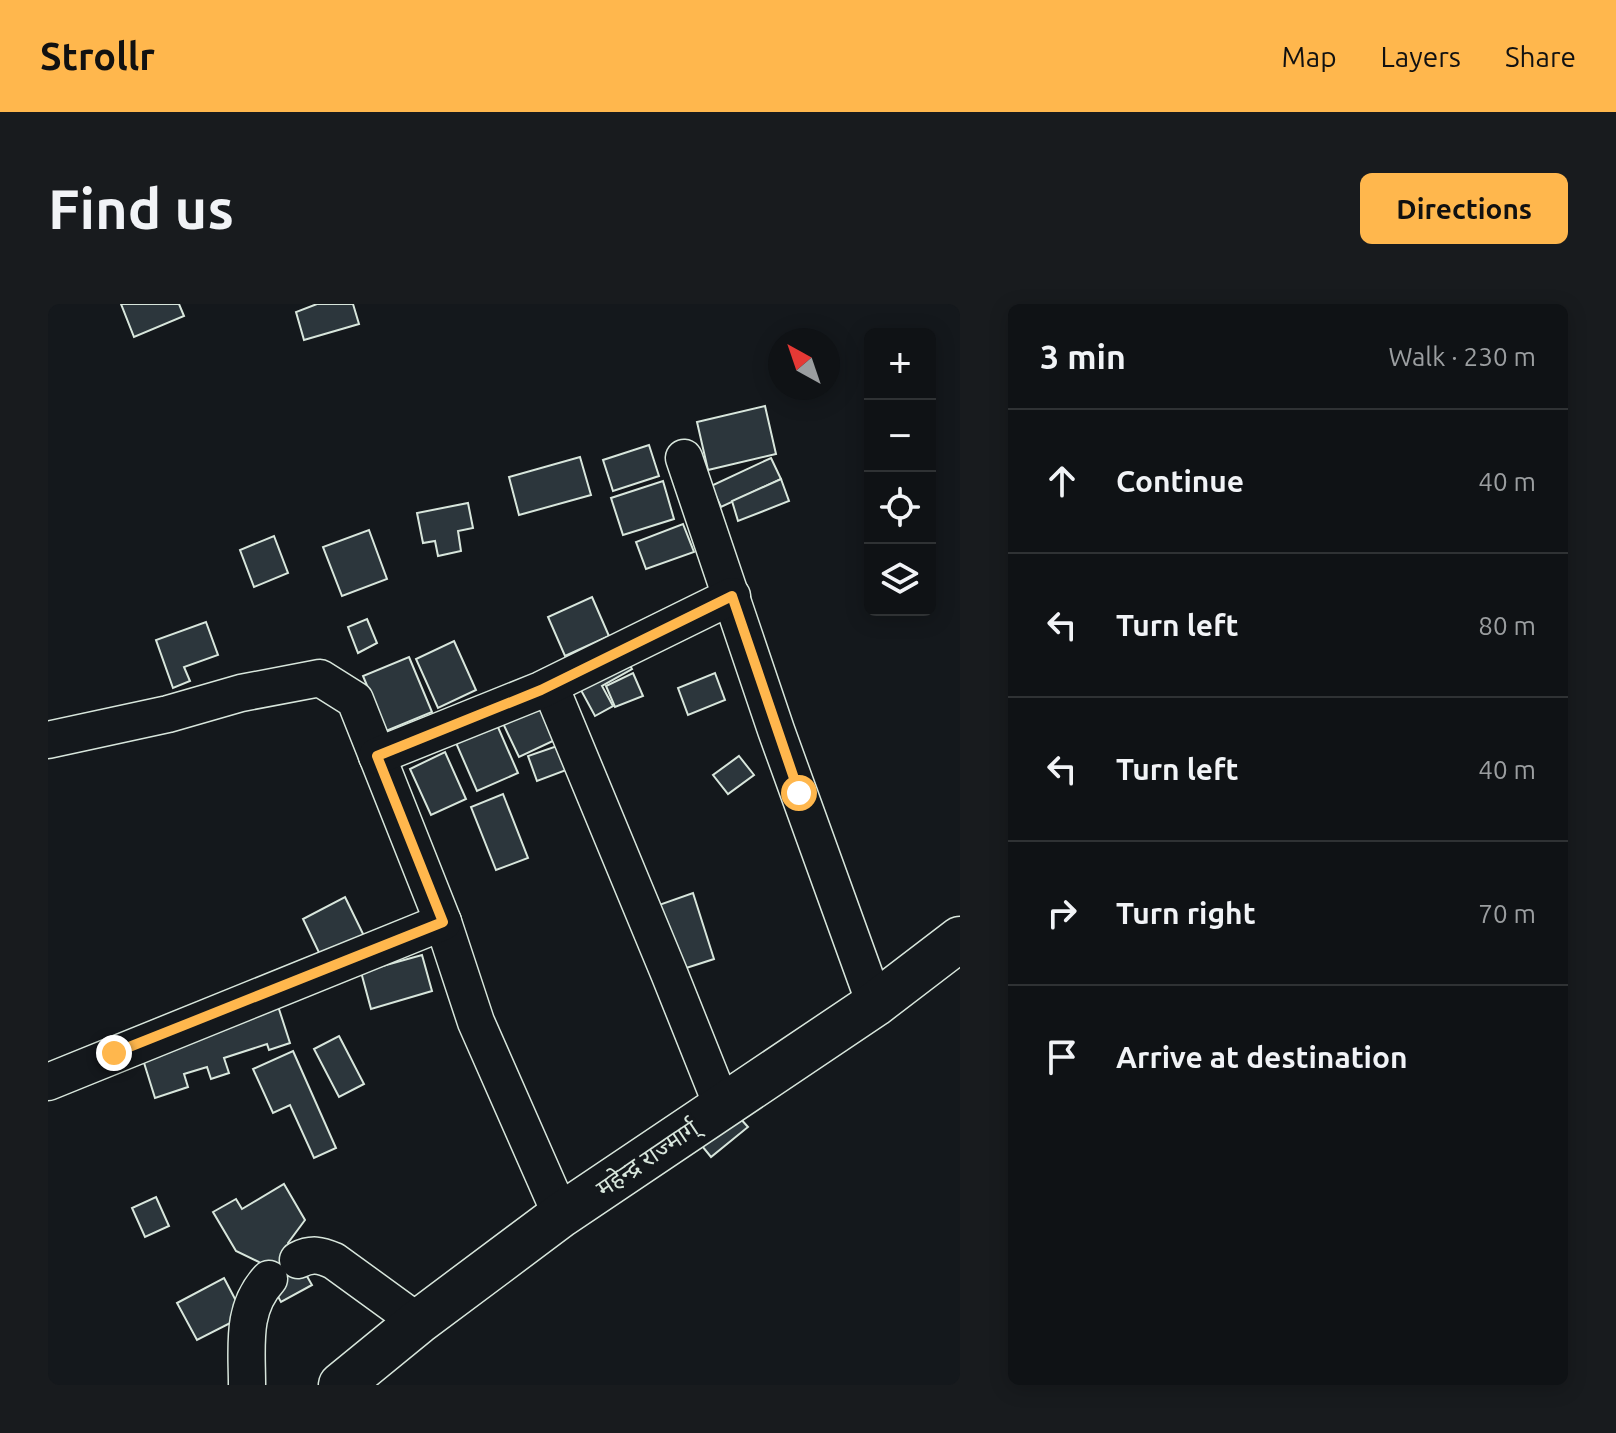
<!DOCTYPE html>
<html lang="en">
<head>
<meta charset="utf-8">
<style>
	body { margin:0; font-family:Ubuntu,"Noto Sans Devanagari",sans-serif; background:#181b1e; color:#f1f3f6 }
	.controls { position:absolute; right:24px; top:24px; display:grid; overflow:hidden; border-radius:12px; box-shadow:0 4px 20px #0003 }
	.controls button { width:72px; height:72px; display:grid; place-items:center; padding:0; border:0; border-bottom:2px solid #2f3234; background:#0f1215; color:#f1f3f6; font:40px sans-serif }
	.compass { position:absolute; left:720px; top:24px; width:72px; height:72px; border-radius:50%; background:#0f1215; box-shadow:0 4px 20px #0003; rotate:320deg }
	.stop { position:absolute; width:24px; height:24px; margin:-18px; border:6px solid #ffb74d; border-radius:50%; background:#fff }
	.stop.end { background:#ffb74d; border-color:#fff; box-shadow:0 2px 8px #0008 }
	.list { margin:0; padding:0; list-style:none }
	h2 { display:flex; justify-content:space-between; align-items:center; height:104px; margin:0; padding:0 32px; font-size:34px }
	h2 small { font-size:26px; font-weight:400; color:#9b9ea0 }
	.list li { display:grid; grid-template-columns:52px 1fr auto; gap:24px; align-items:center; box-sizing:border-box; height:144px; padding:0 32px; border-top:2px solid #2f3234 }
	.list b { display:block; font-size:30px; white-space:nowrap }
	.list em { font-size:26px; font-style:normal; color:#9b9ea0 }
	.icon { flex:none; width:44px; height:44px; fill:none; stroke:currentColor; stroke-width:2; stroke-linecap:round; stroke-linejoin:round }
	.map { position:relative; flex:none; width:912px; height:1081px; overflow:hidden; border-radius:12px }
	header { display:flex; align-items:center; gap:48px; box-sizing:border-box; height:112px; padding:0 40px; background:#ffb74d; color:#111 }
	header strong { font-size:38px }
	nav { display:flex; gap:44px; margin-inline-start:auto; font-size:28px }
	.intro { display:flex; align-items:center; justify-content:space-between; box-sizing:border-box; height:192px; padding:0 48px }
	h1 { margin:0; font-size:56px }
	.button { padding:20px 36px; border-radius:12px; background:#ffb74d; color:#111; font-size:28px; font-weight:700 }
	main { display:flex; gap:48px; padding:0 48px }
	aside { flex:1; background:#0f1215; border-radius:12px; box-shadow:0 4px 20px #0003 }
	.map>svg:first-child { display:block }
</style>
</head>
<body>
<header>
<strong>Strollr</strong>
<nav><a>Map</a><a>Layers</a><a>Share</a></nav>
</header>
<div class="intro"><h1>Find us</h1><a class="button">Directions</a></div>
<main>
<div class="map">
<svg width="912" height="1081" viewBox="0 0 912 1081">
	<rect width="100%" height="100%" fill="#14181c"/>
	<!-- building -->
	<g fill="#2c363c" stroke="#d8e6dc" stroke-width="2">
		<path d="M 73,0 L 131,0 L 136,12 L 86,33 Z"/>
		<path d="M 269,0 L 305,0 L 311,20 L 256,36 L 248,8 Z"/>
		<path d="M 717,102 L 728,150 L 660,166 L 649,118 Z"/>
		<path d="M 601,141 L 611,172 L 565,187 L 555,156 Z"/>
		<path d="M 532,153 L 543,191 L 471,211 L 461,173 Z"/>
		<path d="M 723,154 L 733,175 L 673,203 L 663,182 Z"/>
		<path d="M 733,175 L 741,197 L 690,217 L 684,197 Z"/>
		<path d="M 615,177 L 626,215 L 575,231 L 563,194 Z"/>
		<path d="M 420,199 L 425,224 L 410,227 L 413,247 L 390,252 L 387,237 L 375,239 L 369,209 Z"/>
		<path d="M 635,220 L 646,248 L 598,265 L 588,238 Z"/>
		<path d="M 321,226 L 339,275 L 294,292 L 275,243 Z"/>
		<path d="M 226,232 L 240,269 L 206,283 L 192,246 Z"/>
		<path d="M 544,293 L 561,332 L 517,352 L 500,313 Z"/>
		<path d="M 319,315 L 329,339 L 310,349 L 300,323 Z"/>
		<path d="M 158,318 L 170,351 L 136,363 L 142,377 L 125,384 L 108,336 Z"/>
		<path d="M 406,337 L 428,386 L 390,404 L 368,355 Z"/>
		<path d="M 576,350 L 584,365 L 554,382 L 565,402 L 547,412 L 528,377 Z"/>
		<path d="M 361,353 L 384,408 L 338,427 L 315,372 Z"/>
		<path d="M 585,369 L 595,392 L 567,403 L 558,382 Z"/>
		<path d="M 667,369 L 677,396 L 640,411 L 630,384 Z"/>
		<path d="M 488,396 L 507,436 L 471,453 L 452,413 Z"/>
		<path d="M 446,414 L 470,469 L 429,487 L 405,432 Z"/>
		<path d="M 512,441 L 521,465 L 489,477 L 480,452 Z"/>
		<path d="M 397,448 L 418,495 L 383,511 L 362,465 Z"/>
		<path d="M 691,452 L 706,471 L 680,490 L 665,471 Z"/>
		<path d="M 455,490 L 480,554 L 448,566 L 423,503 Z"/>
		<path d="M 645,589 L 666,655 L 629,667 L 608,602 Z"/>
		<path d="M 297,593 L 318,636 L 275,657 L 255,615 Z"/>
		<path d="M 374,651 L 384,687 L 323,705 L 313,668 Z"/>
		<path d="M 230,702 L 242,739 L 221,746 L 219,740 L 176,754 L 181,769 L 163,775 L 159,763 L 136,770 L 140,783 L 107,794 L 92,746 Z"/>
		<path d="M 291,732 L 316,780 L 291,793 L 266,745 Z"/>
		<path d="M 245,747 L 288,844 L 266,854 L 242,801 L 225,809 L 205,765 Z"/>
		<path d="M 691,813 L 700,823 L 663,853 L 654,842 Z"/>
		<path d="M 236,880 L 257,916 L 240,939 L 264,981 L 233,998 L 211,958 L 188,947 L 165,908 L 188,895 L 194,905 Z"/>
		<path d="M 108,893 L 121,922 L 97,933 L 84,904 Z"/>
		<path d="M 176,974 L 196,1012 L 149,1036 L 129,999 Z"/>
	</g>
	<g fill="none" stroke-linecap="round" stroke-linejoin="round">
		<!-- minor casing -->
		<g stroke="#d8e6dc" stroke-width="39">
			<g id="minor">
				<path d="M 636,154 L 728,426 L 827,700"/>
				<path d="M 502,382 L 621,669 L 675,804"/>
				<path d="M 0,436 L 120,410 L 193,389 L 272,374 L 307,396 L 395,618 L 428,718 L 513,911"/>
				<path d="M 329,452 L 493,386 L 684,292"/>
				<path d="M 0,778 L 395,618"/>
				<path d="M 250,956 C 264,949 272,951 286,957 L 370,1018"/>
				<path d="M 199,1081 C 199,1042 193,1005 221,975"/>
			</g>
		</g>
		<!-- highway casing -->
		<g stroke="#d8e6dc" stroke-width="47">
			<path id="highway" d="M 293,1081 L 370,1018 L 513,911 L 827,700 L 912,635"/>
		</g>
		<!-- minor -->
		<use href="#minor" stroke="#14181c" stroke-width="36"/>
		<!-- highway -->
		<use href="#highway" stroke="#14181c" stroke-width="44"/>
	</g>
	<g fill="none" stroke-linecap="round" stroke-linejoin="round">
		<!-- route -->
		<path stroke="#ffb74d" stroke-width="10" d="M 66,749 L 395,618 L 329,452 L 493,386 L 684,292 L 751,489"/>
	</g>
	<g text-anchor="middle" dominant-baseline="central" stroke-width="6" stroke-linejoin="round" paint-order="stroke">
		<!-- street labels -->
		<g font-size="24" fill="#d8e6dc" stroke="#14181c">
			<text transform="translate(599 854) rotate(-34)">महेन्द्र राज्मार्ग्</text>
		</g>
	</g>
</svg>
<div class="controls">
<button>+</button>
<button>−</button>
<button><svg class="icon" aria-label="locate" viewBox="0 0 24 24"><circle cx="12" cy="12" r="6"/><path d="M12 2v4M12 18v4M2 12h4M18 12h4"/></svg></button>
<button><svg class="icon" aria-label="layers" viewBox="0 0 24 24"><path d="M12 4l9 5-9 5-9-5zM3 14l9 5 9-5"/></svg></button>
</div>
<svg class="compass" viewBox="-18 -18 36 36"><path d="M0-13l5 13h-10z" fill="#e53935"/><path d="M0 13l5-13h-10z" fill="#9b9ea0"/></svg>
<div class="stop" style="left:751px;top:489px"></div>
<div class="stop end" style="left:66px;top:749px"></div>
</div>
<aside>
<h2>3 min<small>Walk · 230 m</small></h2>
<ul class="list">
<li><svg class="icon" aria-label="ahead" viewBox="0 0 24 24"><path d="M12 20V5M6 11l6-6 6 6"/></svg><div><b>Continue</b></div><em>40 m</em></li>
<li><svg class="icon" aria-label="left" viewBox="0 0 24 24"><path d="M17 20v-9H6M10 6l-5 5 5 5"/></svg><div><b>Turn left</b></div><em>80 m</em></li>
<li><svg class="icon" aria-label="left" viewBox="0 0 24 24"><path d="M17 20v-9H6M10 6l-5 5 5 5"/></svg><div><b>Turn left</b></div><em>40 m</em></li>
<li><svg class="icon" aria-label="right" viewBox="0 0 24 24"><path d="M7 20v-9h11M14 6l5 5-5 5"/></svg><div><b>Turn right</b></div><em>70 m</em></li>
<li><svg class="icon" aria-label="arrive" viewBox="0 0 24 24"><path d="M6 21V4h12l-3 4 3 4H6"/></svg><div><b>Arrive at destination</b></div></li>
</ul>
</aside>
</main>
</body>
</html>
